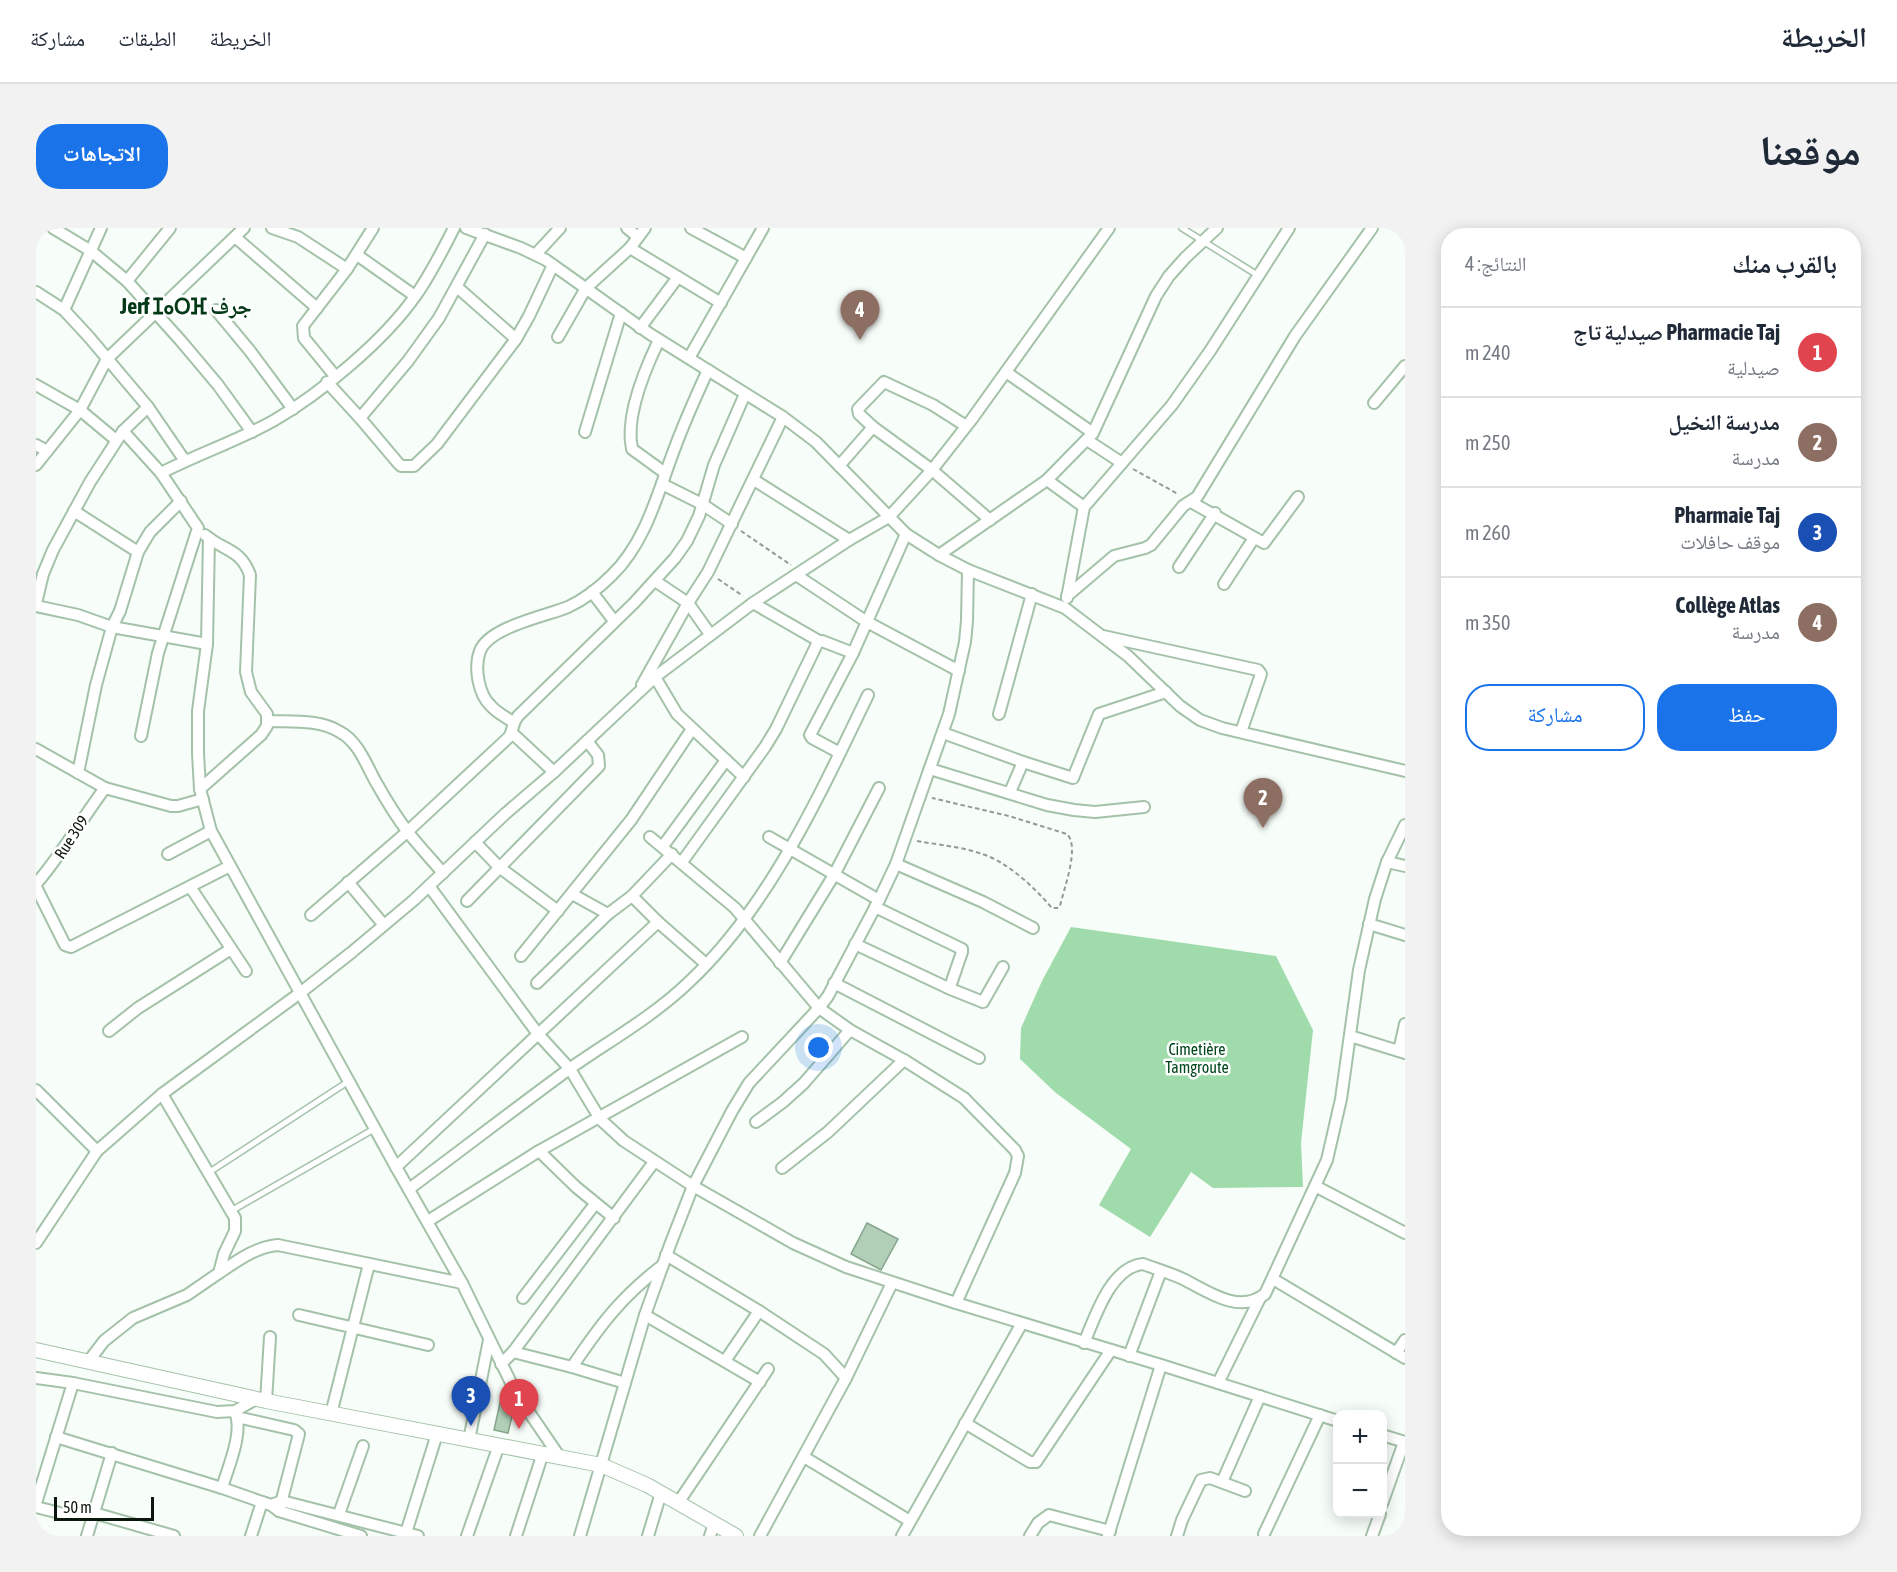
<!DOCTYPE html>
<html lang="ar">
<head>
<meta charset="utf-8">
<style>
	body { margin:0; font-family:"Asap Condensed","Noto Naskh Arabic","Noto Sans Tifinagh",sans-serif; background:#f2f2f3; color:#1f2937; direction:rtl }
	.controls { position:absolute; right:18px; bottom:18px; display:grid; overflow:hidden; border-radius:12px; box-shadow:0 3px 15px #0003 }
	.controls button { width:54px; height:54px; display:grid; place-items:center; padding:0; border:0; border-bottom:2px solid #e0e1e3; background:#fff; color:#1f2937; font:30px sans-serif }
	.scale { position:absolute; left:18px; bottom:15px; width:100px; box-sizing:border-box; padding-left:6px; border:3px solid #0b160d; border-top:0; font-size:16px; line-height:21px; white-space:nowrap; color:#0b160d; -webkit-text-stroke:4px #fff; paint-order:stroke }
	.you { position:absolute; left:783px; top:820px; width:21px; height:21px; margin:-15px; border:4px solid #fff; border-radius:50%; background:#1a73e8; box-shadow:0 0 0 9px #1a73e833 }
	.badge { display:grid; place-items:center; width:39px; height:39px; border-radius:50%; background:#1a73e8; color:#fff; font-size:20px; font-weight:700 }
	.pin { position:absolute; translate:-50% -50px; filter:drop-shadow(0 2px 3px #0008) }
	.pin::after { content:''; position:absolute; top:32px; width:21px; height:18px; background:inherit; clip-path:polygon(0 0,100% 0,50% 100%) }
	.list { margin:0; padding:0; list-style:none }
	h2 { display:flex; justify-content:space-between; align-items:center; height:78px; margin:0; padding:0 24px; font-size:26px }
	h2 small { font-size:20px; font-weight:400; color:#747a83 }
	.list li { display:grid; grid-template-columns:39px 1fr auto; gap:18px; align-items:center; box-sizing:border-box; height:90px; padding:0 24px; border-top:2px solid #e0e1e3 }
	.list b { display:block; font-size:22px; white-space:nowrap }
	.list p { margin:0; font-size:20px; white-space:nowrap; color:#747a83 }
	.list em { font-size:20px; font-style:normal; color:#747a83 }
	.actions { display:flex; gap:12px; padding:18px 24px }
	.actions a { flex:1; padding:14px 0; border:2px solid #1a73e8; border-radius:24px; text-align:center; font-size:21px; color:#1a73e8 }
	.actions .main { background:#1a73e8; color:#fff }
	.map { position:relative; flex:none; width:1369px; height:1308px; overflow:hidden; direction:ltr; border-radius:24px }
	header { display:flex; align-items:center; gap:36px; box-sizing:border-box; height:84px; padding:0 30px; background:#fff; border-bottom:2px solid #e0e1e3 }
	header strong { font-size:28px }
	nav { display:flex; gap:33px; margin-inline-start:auto; font-size:21px }
	.intro { display:flex; align-items:center; justify-content:space-between; box-sizing:border-box; height:144px; padding:0 36px }
	h1 { margin:0; font-size:42px }
	.button { padding:15px 27px; border-radius:24px; background:#1a73e8; color:#fff; font-size:21px; font-weight:700 }
	main { display:flex; gap:36px; padding:0 36px }
	aside { flex:1; background:#fff; border-radius:24px; box-shadow:0 3px 15px #0003 }
	.map>svg:first-child { display:block }
</style>
</head>
<body>
<header>
<strong>الخريطة</strong>
<nav><a>الخريطة</a><a>الطبقات</a><a>مشاركة</a></nav>
</header>
<div class="intro"><h1>موقعنا</h1><a class="button">الاتجاهات</a></div>
<main>
<aside>
<h2>بالقرب منك<small>النتائج: 4</small></h2>
<ul class="list">
<li><span class="badge" style="background:#e0444e">1</span><div><b>Pharmacie Taj صيدلية تاج</b><p>صيدلية</p></div><em>240 m</em></li>
<li><span class="badge" style="background:#8d6e63">2</span><div><b>مدرسة النخيل</b><p>مدرسة</p></div><em>250 m</em></li>
<li><span class="badge" style="background:#1a4fb4">3</span><div><b>Pharmaie Taj</b><p>موقف حافلات</p></div><em>260 m</em></li>
<li><span class="badge" style="background:#8d6e63">4</span><div><b>Collège Atlas</b><p>مدرسة</p></div><em>350 m</em></li>
</ul>
<div class="actions"><a class="main">حفظ</a><a>مشاركة</a></div>
</aside>
<div class="map">
<svg width="1369" height="1308" viewBox="0 0 1369 1308">
	<rect width="100%" height="100%" fill="#f7fdf8"/>
	<!-- green -->
	<path fill="#a0dbac" d="M 1035,699 L 1240,728 L 1277,802 L 1265,915 L 1267,959 L 1177,960 L 1155,944 L 1114,1009 L 1063,977 L 1095,921 L 1020,865 L 984,831 L 985,800 L 1006,753 Z"/>
	<!-- building -->
	<g fill="#b0cfb6" stroke="#86a48c" stroke-width="1.5">
		<path d="M 831,995 L 862,1011 L 845,1042 L 815,1026 Z"/>
		<path d="M 466,1166 L 473,1168 L 479,1176 L 472,1205 L 458,1202 Z"/>
	</g>
	<g fill="none" stroke-linecap="round" stroke-linejoin="round">
		<!-- service casing -->
		<g stroke="#a4c2a9" stroke-width="8">
			<g id="service">
				<path d="M 1146,0 L 1223,48"/>
				<path d="M 172,945 L 313,853"/>
				<path d="M 195,983 L 338,901"/>
			</g>
		</g>
		<!-- minor casing -->
		<g stroke="#a4c2a9" stroke-width="14">
			<g id="minor">
				<path d="M 17,0 L 55,23 L 91,53 L 145,113 L 182,157 L 216,204"/>
				<path d="M 236,0 L 262,9 L 311,41"/>
				<path d="M 430,0 L 485,20 L 510,32 L 614,106 L 747,189 L 780,214 L 870,306 L 903,327 L 932,342 L 1029,380 L 1092,428 L 1144,478 L 1164,492 L 1186,500 L 1369,543"/>
				<path d="M 591,0 L 602,9"/>
				<path d="M 655,0 L 710,30"/>
				<path d="M 1368,0 L 1369,1"/>
				<path d="M 199,9 L 281,80"/>
				<path d="M 594,20 L 685,75"/>
				<path d="M 500,26 L 524,0"/>
				<path d="M 321,27 L 379,68"/>
				<path d="M 91,53 L 134,0"/>
				<path d="M 421,59 L 480,111"/>
				<path d="M 0,64 L 28,82 L 53,109 L 112,179 L 149,233"/>
				<path d="M 28,82 L 65,0"/>
				<path d="M 180,82 L 214,123 L 257,181"/>
				<path d="M 604,100 L 642,49"/>
				<path d="M 522,109 L 550,60 L 594,20 L 609,0"/>
				<path d="M 623,112 C 609,141 589,189 596,221 L 629,245"/>
				<path d="M 653,130 L 727,0"/>
				<path d="M 970,144 L 1057,205"/>
				<path d="M 299,148 L 268,110 L 267,98 L 311,41 L 337,0"/>
				<path d="M 291,154 L 324,190 L 362,235 L 365,238 L 378,238 L 401,216 L 480,111 L 493,88 L 517,37"/>
				<path d="M 0,157 L 44,182 L 71,131 L 208,0"/>
				<path d="M 1338,175 L 1369,138"/>
				<path d="M 324,190 L 372,133 L 403,90 L 449,6"/>
				<path d="M 930,198 L 897,177 L 848,154 L 822,181 L 823,186 L 837,199 L 896,242 L 954,292"/>
				<path d="M 87,203 L 125,245 L 162,300 L 122,425 L 105,508"/>
				<path d="M 549,204 L 585,85"/>
				<path d="M 0,217 L 11,223"/>
				<path d="M 1086,235 L 1136,177 L 1174,123 L 1253,0"/>
				<path d="M 0,237 L 44,182 L 80,212"/>
				<path d="M 803,238 L 837,199"/>
				<path d="M 125,245 C 162,226 201,213 237,193 C 284,166 349,112 380,67 C 395,46 406,23 418,0"/>
				<path d="M 718,252 L 813,312"/>
				<path d="M 1011,252 L 1048,279 L 1031,370"/>
				<path d="M 626,256 L 666,276 L 696,296"/>
				<path d="M 1155,274 L 1228,315 L 1262,269"/>
				<path d="M 1048,279 L 1086,235 L 1051,212"/>
				<path d="M 38,283 L 102,324"/>
				<path d="M 173,310 L 171,416 L 162,483 L 162,525 L 164,561 L 175,603 L 360,939 L 426,1055 L 480,1165 L 523,1228"/>
				<path d="M 903,327 L 1011,252 L 1057,205 L 1120,68 L 1133,48 L 1149,30 L 1181,0"/>
				<path d="M 1143,339 L 1179,285"/>
				<path d="M 760,347 L 831,394 L 923,443"/>
				<path d="M 619,353 L 652,375 L 674,406"/>
				<path d="M 1188,356 L 1218,310"/>
				<path d="M 556,364 L 578,393"/>
				<path d="M 1031,368 L 1078,328 L 1109,320 L 1115,317 L 1147,278 L 1161,269 L 1259,108 L 1336,0"/>
				<path d="M 0,375 L 7,346 L 17,322 L 54,254 L 87,203 L 112,179"/>
				<path d="M 717,375 L 783,413"/>
				<path d="M 0,378 L 42,387 L 76,399 L 171,416"/>
				<path d="M 1067,408 L 1222,442 L 1225,446 L 1205,504"/>
				<path d="M 619,449 L 641,486 L 708,549"/>
				<path d="M 606,457 L 652,375 L 672,344 L 747,189"/>
				<path d="M 963,486 L 996,366"/>
				<path d="M 232,493 C 256,494 283,491 304,504 C 323,514 331,539 341,556 C 350,572 360,588 371,603 C 382,617 395,631 407,645"/>
				<path d="M 477,494 C 470,489 461,485 455,478 C 442,466 438,439 444,423 C 453,399 510,388 532,379 C 547,372 564,359 576,347 C 610,314 622,264 638,222 C 648,195 660,168 672,142"/>
				<path d="M 476,505 L 518,544"/>
				<path d="M 907,505 L 987,534"/>
				<path d="M 0,521 L 69,560 L 135,578 L 142,578 L 167,571"/>
				<path d="M 804,525 L 776,510 L 774,507 L 817,425 L 870,306"/>
				<path d="M 894,541 L 1011,577 L 1038,582 L 1059,584 L 1108,579"/>
				<path d="M 42,545 L 60,457 L 76,399 L 84,383 L 102,324 L 114,304 L 145,273"/>
				<path d="M 164,561 L 225,507 L 231,498 L 231,486 L 215,464 L 210,444 L 214,347 C 205,321 188,323 169,307"/>
				<path d="M 974,564 L 987,534 L 1037,550 L 1063,486 L 1130,464"/>
				<path d="M 614,609 L 699,680 L 783,780 L 814,802 L 868,832 L 928,870 L 979,922 L 982,928 L 979,945 L 920,1075"/>
				<path d="M 733,609 L 843,672"/>
				<path d="M 439,614 L 463,639 L 522,683"/>
				<path d="M 627,618 L 690,532"/>
				<path d="M 132,626 L 175,603"/>
				<path d="M 636,626 L 596,668 L 622,694 L 670,736"/>
				<path d="M 646,634 L 729,519 L 740,501 L 782,414 L 786,413 L 817,425"/>
				<path d="M 1351,634 L 1369,638"/>
				<path d="M 860,636 L 947,674 L 997,700"/>
				<path d="M 312,654 L 347,696"/>
				<path d="M 0,656 C 26,626 45,592 69,560"/>
				<path d="M 393,658 L 502,806 L 534,841 L 564,891 L 588,913 L 657,958 L 757,1015 L 810,1039 L 920,1075 L 1125,1137 L 1302,1193"/>
				<path d="M 0,659 L 29,717 L 35,719 L 194,638"/>
				<path d="M 155,660 L 210,743"/>
				<path d="M 536,666 L 572,686"/>
				<path d="M 431,673 L 563,538 L 562,527 L 551,513"/>
				<path d="M 275,687 L 371,604 L 473,509 C 478,502 475,497 482,488 L 598,375 L 639,330 L 651,313 L 663,288 L 678,237 L 709,166"/>
				<path d="M 1333,696 L 1369,707"/>
				<path d="M 819,716 L 910,759 L 914,759 L 926,724 L 926,721 L 839,679"/>
				<path d="M 485,728 L 595,592 L 656,501"/>
				<path d="M 744,735 L 798,647 L 843,560"/>
				<path d="M 501,755 L 572,686 L 596,668"/>
				<path d="M 798,755 L 943,830"/>
				<path d="M 912,760 L 947,774 L 967,739"/>
				<path d="M 73,803 L 102,780 L 195,721"/>
				<path d="M 1314,808 L 1369,825"/>
				<path d="M 1363,823 L 1369,796"/>
				<path d="M 0,862 L 61,923"/>
				<path d="M 720,894 L 747,874 L 768,855 L 814,802"/>
				<path d="M 503,923 L 540,959 L 578,990"/>
				<path d="M 360,939 L 622,694"/>
				<path d="M 746,940 L 792,904 L 868,832"/>
				<path d="M 1279,958 L 1369,1005"/>
				<path d="M 373,961 C 427,921 481,879 536,839 C 575,812 619,787 653,754 C 734,678 784,566 832,467"/>
				<path d="M 392,993 L 503,923 L 706,809"/>
				<path d="M 0,1015 L 61,923 L 126,866 L 264,765 L 316,724 L 378,672 L 469,586 L 518,544 L 619,449 L 717,375 L 813,312 L 853,289 L 896,242 L 936,191 L 1073,0"/>
				<path d="M 630,1027 L 723,1083 L 788,1126 L 810,1150"/>
				<path d="M 183,1045 C 201,1033 219,1019 242,1017 L 426,1055"/>
				<path d="M 1237,1051 L 1369,1130"/>
				<path d="M 487,1070 L 559,976"/>
				<path d="M 263,1087 L 392,1117"/>
				<path d="M 609,1087 L 724,1154"/>
				<path d="M 1048,1115 C 1059,1090 1074,1039 1107,1036 C 1120,1041 1134,1045 1147,1051 C 1171,1063 1203,1087 1229,1066 L 1291,932 L 1305,871 L 1323,742 L 1339,671 L 1351,634 L 1369,597"/>
				<path d="M 477,1124 L 536,1139 L 589,1155"/>
				<path d="M 1360,1125 L 1369,1112"/>
				<path d="M 1093,1128 L 1125,1043"/>
				<path d="M 689,1133 L 723,1083"/>
				<path d="M 52,1134 L 68,1113 L 97,1090 L 151,1067 L 183,1045 L 188,1026 L 199,1003 L 199,990 L 126,866"/>
				<path d="M 465,1136 L 477,1124 L 618,934"/>
				<path d="M 536,1139 C 565,1096 585,1069 627,1037"/>
				<path d="M 0,1150 L 37,1155 L 181,1184 L 199,1183 L 220,1171"/>
				<path d="M 1182,1155 L 1224,1070"/>
				<path d="M 230,1173 L 234,1109"/>
				<path d="M 295,1186 L 333,1036"/>
				<path d="M 201,1189 L 258,1202 L 263,1206 L 243,1283"/>
				<path d="M 929,1195 L 994,1234 L 1000,1234 L 1075,1122"/>
				<path d="M 1346,1207 L 1369,1214"/>
				<path d="M 20,1209 L 186,1260 L 226,1274"/>
				<path d="M 433,1212 L 453,1112"/>
				<path d="M 768,1229 L 874,1293"/>
				<path d="M 1186,1254 L 1224,1168"/>
				<path d="M 186,1260 C 192,1239 208,1204 199,1184"/>
				<path d="M 0,1275 L 37,1155"/>
				<path d="M 642,1275 L 732,1141"/>
				<path d="M 1346,1276 L 1368,1214"/>
				<path d="M 235,1277 L 246,1273 L 382,1308"/>
				<path d="M 0,1279 L 28,1286 L 58,1285 L 138,1308"/>
				<path d="M 303,1286 L 327,1218"/>
				<path d="M 1228,1306 L 1284,1187"/>
				<path d="M 51,1308 L 76,1225"/>
				<path d="M 215,1308 L 226,1274 L 235,1277 L 243,1283 L 325,1308"/>
				<path d="M 369,1308 L 401,1206"/>
				<path d="M 431,1308 L 463,1217"/>
				<path d="M 480,1308 L 507,1225"/>
				<path d="M 544,1308 L 609,1087 L 634,1017 L 657,958 L 696,883 L 713,855 L 783,780 L 792,768 L 843,672 L 860,636 L 913,486 L 929,414 L 931,393 L 932,342"/>
				<path d="M 612,1308 L 625,1265"/>
				<path d="M 674,1308 L 678,1296"/>
				<path d="M 724,1308 L 810,1150 L 856,1055"/>
				<path d="M 866,1308 L 986,1095"/>
				<path d="M 994,1308 L 1002,1295 L 1013,1287 L 1074,1303"/>
				<path d="M 1072,1308 L 1125,1137"/>
				<path d="M 1141,1308 L 1146,1292 L 1165,1252 L 1174,1250 L 1209,1263"/>
				<path d="M 1336,1308 L 1344,1286"/>
			</g>
		</g>
		<!-- tertiary casing -->
		<g stroke="#a4c2a9" stroke-width="16">
			<path id="tertiary" d="M 0,1122 L 230,1173 L 565,1237 L 611,1257 L 700,1308"/>
		</g>
		<!-- path -->
		<g stroke="#939b94" stroke-width="2" stroke-dasharray="4.5 3" stroke-linecap="butt">
			<path d="M 1097,241 L 1142,266"/>
			<path d="M 705,303 L 755,337"/>
			<path d="M 682,351 L 707,368"/>
			<path d="M 881,613 C 909,618 943,620 967,636 C 985,647 1002,664 1016,680 L 1021,680 L 1024,678 C 1028,660 1044,619 1031,606 L 973,588 L 896,570"/>
		</g>
		<!-- service -->
		<use href="#service" stroke="#fff" stroke-width="5"/>
		<!-- minor -->
		<use href="#minor" stroke="#fff" stroke-width="10"/>
		<!-- tertiary -->
		<use href="#tertiary" stroke="#fff" stroke-width="14"/>
	</g>
	<g text-anchor="middle" dominant-baseline="central" stroke-width="5" stroke-linejoin="round" paint-order="stroke">
		<!-- street labels -->
		<g font-size="16" fill="#0b160d" stroke="#fff">
			<text transform="translate(35 609) rotate(-57)">Rue 309</text>
		</g>
		<!-- park labels -->
		<g font-size="16" fill="#00451b" stroke="#fff">
			<text x="1161" y="821">Cimetière<tspan x="1161" dy="18">Tamgroute</tspan></text>
		</g>
		<!-- district labels -->
		<g font-size="22" font-weight="bold" fill="#033917" stroke="#fff">
			<text x="150" y="78">Jerf ⵊⴰⵔⴼ جرف</text>
		</g>
	</g>
</svg>
<div class="controls">
<button>+</button>
<button>−</button>
</div>
<div class="scale">50 m</div>
<div class="you"></div>
<div class="pin badge" style="left:483px;top:1201px;background:#e0444e">1</div>
<div class="pin badge" style="left:1227px;top:600px;background:#8d6e63">2</div>
<div class="pin badge" style="left:435px;top:1198px;background:#1a4fb4">3</div>
<div class="pin badge" style="left:824px;top:112px;background:#8d6e63">4</div>
</div>
</main>
</body>
</html>
